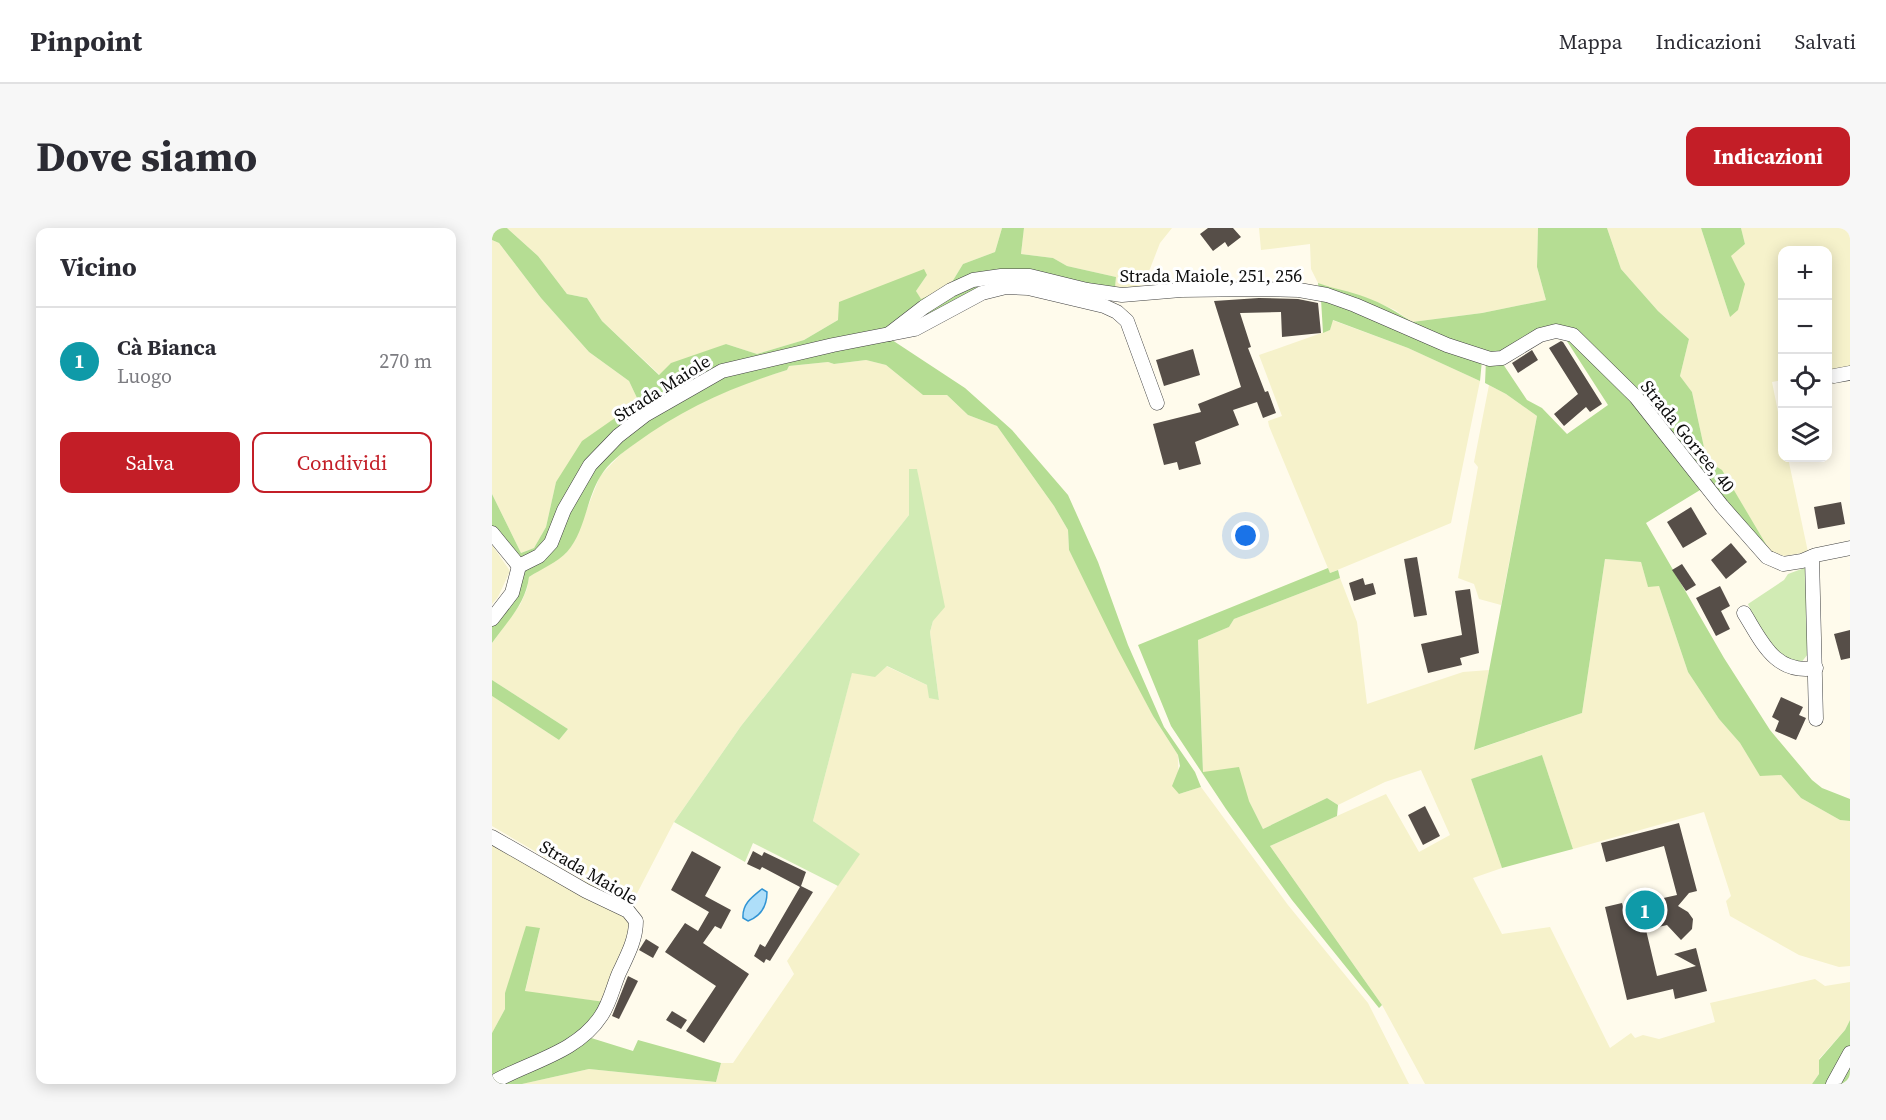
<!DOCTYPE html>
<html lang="it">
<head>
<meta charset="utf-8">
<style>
	body { margin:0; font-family:"Source Serif 4",serif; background:#f7f7f7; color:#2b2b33 }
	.controls { position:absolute; right:18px; top:18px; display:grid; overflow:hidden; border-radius:12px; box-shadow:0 3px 15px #0003 }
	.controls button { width:54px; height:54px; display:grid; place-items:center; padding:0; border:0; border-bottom:2px solid #e1e1e2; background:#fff; color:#2b2b33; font:30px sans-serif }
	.you { position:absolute; left:754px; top:308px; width:21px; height:21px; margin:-15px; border:4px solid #fff; border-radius:50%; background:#1a73e8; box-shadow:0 0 0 9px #1a73e833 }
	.badge { display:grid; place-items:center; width:39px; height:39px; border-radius:50%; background:#c31e27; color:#fff; font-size:20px; font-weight:700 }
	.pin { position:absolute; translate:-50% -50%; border:3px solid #fff; box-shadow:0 2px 6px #0006 }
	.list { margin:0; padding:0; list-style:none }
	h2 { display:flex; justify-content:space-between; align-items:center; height:78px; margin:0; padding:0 24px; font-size:26px }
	h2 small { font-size:20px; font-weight:400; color:#7c7c81 }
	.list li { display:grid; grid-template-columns:39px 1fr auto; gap:18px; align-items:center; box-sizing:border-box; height:108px; padding:0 24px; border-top:2px solid #e1e1e2 }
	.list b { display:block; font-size:22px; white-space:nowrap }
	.list p { margin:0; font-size:20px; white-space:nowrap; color:#7c7c81 }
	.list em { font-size:20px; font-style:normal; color:#7c7c81 }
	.actions { display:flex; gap:12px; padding:18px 24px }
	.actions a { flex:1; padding:14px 0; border:2px solid #c31e27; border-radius:12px; text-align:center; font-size:21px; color:#c31e27 }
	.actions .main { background:#c31e27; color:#fff }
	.icon { flex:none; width:33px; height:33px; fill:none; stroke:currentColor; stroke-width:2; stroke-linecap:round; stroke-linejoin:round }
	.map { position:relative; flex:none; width:1358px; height:856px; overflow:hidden; border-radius:12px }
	header { display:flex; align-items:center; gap:36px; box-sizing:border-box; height:84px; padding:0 30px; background:#fff; border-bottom:2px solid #e1e1e2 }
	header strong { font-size:28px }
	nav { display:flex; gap:33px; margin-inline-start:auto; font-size:21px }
	.intro { display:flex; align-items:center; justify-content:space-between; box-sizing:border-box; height:144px; padding:0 36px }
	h1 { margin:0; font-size:42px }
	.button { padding:15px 27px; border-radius:12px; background:#c31e27; color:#fff; font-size:21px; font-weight:700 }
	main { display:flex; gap:36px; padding:0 36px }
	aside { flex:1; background:#fff; border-radius:12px; box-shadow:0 3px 15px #0003 }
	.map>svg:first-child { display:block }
</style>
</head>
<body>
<header>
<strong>Pinpoint</strong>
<nav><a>Mappa</a><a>Indicazioni</a><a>Salvati</a></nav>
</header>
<div class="intro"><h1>Dove siamo</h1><a class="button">Indicazioni</a></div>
<main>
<aside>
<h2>Vicino<small></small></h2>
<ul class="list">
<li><span class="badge" style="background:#0f9aa8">1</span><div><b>Cà Bianca</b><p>Luogo</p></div><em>270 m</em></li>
</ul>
<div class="actions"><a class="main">Salva</a><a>Condividi</a></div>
</aside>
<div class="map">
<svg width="1358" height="856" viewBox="0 0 1358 856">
	<rect width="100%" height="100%" fill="#fffbec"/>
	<!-- farmland -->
	<g fill="#f6f2cb">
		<path d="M 15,0 L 510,0 L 503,24 L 471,36 L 457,59 L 429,72 L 424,63 L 435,47 L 346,92 L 312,112 L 265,126 L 234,116 L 168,147 L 110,93 L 95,70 L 75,66 L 46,28 Z"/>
		<path d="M 532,0 L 680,0 L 668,15 L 654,51 L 646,61 L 623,60 L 624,49 L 575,38 L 561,30 L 529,26 Z"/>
		<path d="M 767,0 L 1046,0 L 1045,39 L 1054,72 L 990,85 L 920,94 L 903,82 L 872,69 L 847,63 L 826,55 L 819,41 L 818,16 L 769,22 Z"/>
		<path d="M 1115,0 L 1209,0 L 1238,89 L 1238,28 L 1253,16 L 1249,0 L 1358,0 L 1358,139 L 1336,143 L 1336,22 L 1290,22 L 1290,152 L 1280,154 L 1290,204 L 1290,230 L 1296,230 L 1316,324 L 1292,328 L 1278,323 L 1230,243 L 1215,233 L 1200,164 L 1188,148 L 1197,111 L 1166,83 L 1129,41 Z"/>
		<path d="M 0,12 L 7,15 L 49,70 L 97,124 L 137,153 L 145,170 L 64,254 L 54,299 L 42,320 L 29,325 L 0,266 Z"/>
		<path d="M 840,92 L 916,120 L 988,153 L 959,295 L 838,345 L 777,198 L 776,193 L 790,188 L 767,127 L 838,102 Z"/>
		<path d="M 374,132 L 394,137 L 431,167 L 455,167 L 476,187 L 505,198 L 562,278 L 576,302 L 577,322 L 661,488 L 686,527 L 687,566 L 709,559 L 796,677 L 876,775 L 917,856 L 30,856 L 97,841 L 224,854 L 229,835 L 241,835 L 302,746 L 295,733 L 367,626 L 321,593 L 360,444 L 394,438 L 435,457 L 447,472 L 438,404 L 441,393 L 425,241 L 417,242 L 417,287 L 249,498 L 182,594 L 139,677 L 93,656 L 92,652 L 0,598 L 0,468 L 67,512 L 76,501 L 0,452 L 0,415 L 28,377 L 35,361 L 37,349 L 74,325 L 82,314 L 108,248 L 130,225 L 170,195 L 213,172 L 260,153 L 295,142 L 297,138 L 336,134 L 342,136 Z"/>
		<path d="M 997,157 L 1014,166 L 1045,188 L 1009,377 L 987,371 L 982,356 L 966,350 L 986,239 L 982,234 Z"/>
		<path d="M 0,317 L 18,343 L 6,369 L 0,376 Z"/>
		<path d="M 1113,331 L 1149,334 L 1156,358 L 1167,358 L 1196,444 L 1227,491 L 1248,515 L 1268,547 L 1289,547 L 1309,570 L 1348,592 L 1358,593 L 1358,738 L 1347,739 L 1307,727 L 1238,688 L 1234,673 L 1239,668 L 1212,584 L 1081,621 L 1050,527 L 979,551 L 1010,640 L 981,650 L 1010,706 L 1058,699 L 1118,820 L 1139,805 L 1143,810 L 1151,807 L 1167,811 L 1223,794 L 1218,775 L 1323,751 L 1333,758 L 1358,754 L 1358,792 L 1353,802 L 1327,831 L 1327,846 L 1320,856 L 933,856 L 890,777 L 778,618 L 894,566 L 927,624 L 958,607 L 929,542 L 893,554 L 846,577 L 835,570 L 771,601 L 757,573 L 711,544 L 706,412 L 737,399 L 742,391 L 848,350 L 865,394 L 875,476 L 971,444 L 997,442 L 983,522 L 1090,485 Z"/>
		<path d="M 0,615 L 134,685 L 141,694 L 113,774 L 33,764 L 48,700 L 13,765 L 13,781 L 0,805 Z"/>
	</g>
	<!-- green -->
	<g fill="#d1ebb4">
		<path d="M 417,241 L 425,241 L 453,379 L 441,393 L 438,404 L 447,472 L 437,470 L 435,457 L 395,438 L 383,449 L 360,445 L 321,593 L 368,626 L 346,658 L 261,615 L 253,634 L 182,594 L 249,498 L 417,287 Z"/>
		<path d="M 1315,339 L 1320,421 L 1308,436 L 1282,423 L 1266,397 L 1256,376 L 1292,352 L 1296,346 Z"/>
	</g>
	<!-- forest -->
	<g fill="#b5dd93">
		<path d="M 0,0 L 15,0 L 46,28 L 75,66 L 95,70 L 110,93 L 167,147 L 179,135 L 234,116 L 265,126 L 312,112 L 346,92 L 347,74 L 432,41 L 435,47 L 424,63 L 429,71 L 457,59 L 471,36 L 503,24 L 510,0 L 532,0 L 529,26 L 561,30 L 575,38 L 624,49 L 623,60 L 496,44 L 488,59 L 421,96 L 228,139 L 124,206 L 57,314 L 33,333 L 0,302 L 0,266 L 29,325 L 42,320 L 54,299 L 64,254 L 90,213 L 133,183 L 145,170 L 137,153 L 97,124 L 49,70 L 7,15 L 0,12 Z"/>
		<path d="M 1046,0 L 1115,0 L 1129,41 L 1166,83 L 1197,111 L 1188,148 L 1200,164 L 1215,233 L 1230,242 L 1278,323 L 1273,322 L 1167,191 L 1063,98 L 1045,101 L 1031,109 L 1009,127 L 993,127 L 827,62 L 826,55 C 842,61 858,63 873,69 C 890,75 905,84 920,94 L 990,85 L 1054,72 L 1045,39 Z"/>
		<path d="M 1209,0 L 1249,0 L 1253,16 L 1239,28 L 1253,56 L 1246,82 L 1238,89 Z"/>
		<path d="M 829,71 L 990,132 L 988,153 L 916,120 L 841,92 L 838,102 L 831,105 Z"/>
		<path d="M 1071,107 L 1102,129 L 1213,259 L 1154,295 L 1232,430 L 1278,502 L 1320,552 L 1330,560 L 1358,571 L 1358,593 L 1348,592 L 1309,570 L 1289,547 L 1268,548 L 1248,515 L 1227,491 L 1196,444 L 1167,358 L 1156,359 L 1149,334 L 1113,331 L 1090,485 L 982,522 L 1045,188 L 1014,166 L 993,155 L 994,133 L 1009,133 L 1035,172 L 1050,180 L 1075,206 L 1116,177 Z"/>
		<path d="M 397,110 L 473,160 L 520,202 L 576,267 L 606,334 L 636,417 L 672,499 L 703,544 L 709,559 L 687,566 L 680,558 L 688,538 L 686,527 L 661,488 L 625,420 L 577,322 L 576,302 L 562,278 L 505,198 L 476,187 L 455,167 L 431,167 L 394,137 L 374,132 L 342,136 L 336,134 L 297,138 L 295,142 C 240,159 190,181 144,215 C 131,224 116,235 108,249 C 94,272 93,304 75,324 C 66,334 49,341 37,349 C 34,375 15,394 0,415 L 0,398 L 31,341 L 75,283 L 101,238 L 156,190 L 230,148 Z"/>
		<path d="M 836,340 L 838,345 L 846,342 L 848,350 L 742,391 L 737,399 L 706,412 L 711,544 L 747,539 L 757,573 L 771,601 L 835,570 L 846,577 L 845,588 L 778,618 L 890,777 L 887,780 L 800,672 L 734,581 L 679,498 L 646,417 Z"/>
		<path d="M 0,452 L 76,501 L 67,512 L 0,468 Z"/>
		<path d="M 1050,527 L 1081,621 L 1010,640 L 979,551 Z"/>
		<path d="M 34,698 L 48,700 L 33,763 L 113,774 L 96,809 L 141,823 L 146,812 L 229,835 L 224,854 L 97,841 L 30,856 L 0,856 L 0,805 L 13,781 L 13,765 Z"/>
		<path d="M 1358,792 L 1358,856 L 1320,856 L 1327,846 L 1327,832 L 1353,802 Z"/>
	</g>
	<!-- water -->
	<path fill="#aedef9" stroke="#3194d4" stroke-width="1.5" d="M 270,661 L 275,664 C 275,677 269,688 256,693 L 251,690 C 250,676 260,669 270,661 Z"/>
	<!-- building -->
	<g fill="#564e48">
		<path d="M 716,0 L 741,0 L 749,9 L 736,19 L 733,14 L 721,23 L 708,6 Z"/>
		<path d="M 767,70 L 806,71 L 826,75 L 829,105 L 790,109 L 789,84 L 748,85 L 759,119 L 756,120 L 773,164 L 776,163 L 784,185 L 771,190 L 765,174 L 741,182 L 747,197 L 703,214 L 709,236 L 687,242 L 685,234 L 672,237 L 661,196 L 709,184 L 706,176 L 749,159 L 722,73 Z"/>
		<path d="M 1069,113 L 1071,114 L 1110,176 L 1098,184 L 1094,179 L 1072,198 L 1062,186 L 1086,166 L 1057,120 Z"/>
		<path d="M 701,121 L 708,147 L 672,158 L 664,132 Z"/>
		<path d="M 1040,122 L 1046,132 L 1026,145 L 1020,135 Z"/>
		<path d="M 1349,274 L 1353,296 L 1326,301 L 1322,279 Z"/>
		<path d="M 1199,279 L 1215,306 L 1191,320 L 1175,294 Z"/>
		<path d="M 1239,315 L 1255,334 L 1234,351 L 1219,332 Z"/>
		<path d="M 925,329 L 935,387 L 922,389 L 912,331 Z"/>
		<path d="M 1190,336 L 1204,357 L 1194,363 L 1180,342 Z"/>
		<path d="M 871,350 L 873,357 L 881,355 L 884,366 L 862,373 L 857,355 Z"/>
		<path d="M 1228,358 L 1238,378 L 1229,383 L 1238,401 L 1224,408 L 1204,370 Z"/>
		<path d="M 978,361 L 987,425 L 968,430 L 970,437 L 936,445 L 929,416 L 970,407 L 963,363 Z"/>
		<path d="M 1358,402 L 1358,430 L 1349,432 L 1342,406 Z"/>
		<path d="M 1289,469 L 1311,479 L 1307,487 L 1314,490 L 1304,512 L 1283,503 L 1287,493 L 1280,489 Z"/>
		<path d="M 933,578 L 948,608 L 931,617 L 916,587 Z"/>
		<path d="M 1187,595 L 1205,663 L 1197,665 L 1186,678 L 1196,684 L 1201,691 L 1200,701 L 1189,712 L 1175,697 L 1154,702 L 1165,748 L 1204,738 L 1182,726 L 1204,720 L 1215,763 L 1183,771 L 1181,761 L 1135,772 L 1113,679 L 1130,675 L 1131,679 L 1185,667 L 1172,618 L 1114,634 L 1109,615 Z"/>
		<path d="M 200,623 L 229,639 L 213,668 L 239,682 L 229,701 L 223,698 L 211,715 L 257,746 L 212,815 L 194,803 L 224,758 L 173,724 L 193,695 L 206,703 L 217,684 L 179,662 Z"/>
		<path d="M 261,623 L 270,628 L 272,624 L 314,644 L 309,658 L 321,664 L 278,733 L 274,731 L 272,735 L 262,728 L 268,716 L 273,719 L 308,659 L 270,639 L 268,642 L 255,636 Z"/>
		<path d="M 154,711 L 167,719 L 161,730 L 147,722 Z"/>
		<path d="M 136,748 L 146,753 L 127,791 L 120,788 Z"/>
		<path d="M 180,783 L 195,792 L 189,801 L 174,792 Z"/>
	</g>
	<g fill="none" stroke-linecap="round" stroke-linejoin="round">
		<!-- minor casing -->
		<g stroke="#404040" stroke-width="15">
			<g id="minor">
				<path d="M 397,106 L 432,79 L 459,62 L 481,52 L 509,48 L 538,48 L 595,62 L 630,67 L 689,62 L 765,61 L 807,62 L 835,67 L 863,77 L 955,117 L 998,131 L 1010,130 L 1048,107 L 1064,103 L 1081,107 L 1144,169 L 1230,278 L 1275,329 L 1291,336 L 1310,333 L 1324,327 L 1358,320"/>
				<path d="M 1342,148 L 1358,145"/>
				<path d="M 0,305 L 27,338 L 47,328 L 59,315 L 72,282 L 98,237 L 126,208 L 153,187 L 230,143 L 341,117 L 423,101 L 490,65 L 514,59 L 536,60 L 612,78 L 625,84 L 635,93 L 665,175"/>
				<path d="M 1320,329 L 1324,491"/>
				<path d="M 1252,385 C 1270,414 1283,447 1324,440"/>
				<path d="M 0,391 L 20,365 L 27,338"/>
				<path d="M 0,609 L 94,663 L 136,683 L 144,693 C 144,712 135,728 127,745 C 121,759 118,775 109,788 C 85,825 36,834 0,855"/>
				<path d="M 1341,856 L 1358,825"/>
			</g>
		</g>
		<!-- minor -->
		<use href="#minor" stroke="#fff" stroke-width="14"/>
	</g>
	<g text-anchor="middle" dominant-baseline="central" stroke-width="6" stroke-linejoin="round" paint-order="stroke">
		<!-- street labels -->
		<g font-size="18" fill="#0d0d0d" stroke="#fff">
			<text x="719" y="47">Strada Maiole, 251, 256</text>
			<text transform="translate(170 160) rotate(-32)">Strada Maiole</text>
			<text transform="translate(1196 208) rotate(51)">Strada Gorree, 40</text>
			<text transform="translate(97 644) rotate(30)">Strada Maiole</text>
		</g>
	</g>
</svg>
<div class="controls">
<button>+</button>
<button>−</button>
<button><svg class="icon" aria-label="locate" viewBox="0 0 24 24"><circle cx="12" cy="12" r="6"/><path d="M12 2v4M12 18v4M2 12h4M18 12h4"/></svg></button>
<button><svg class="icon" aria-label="layers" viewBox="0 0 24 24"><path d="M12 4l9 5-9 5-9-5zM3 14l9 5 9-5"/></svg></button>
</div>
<div class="you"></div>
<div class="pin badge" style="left:1153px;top:682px;background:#0f9aa8">1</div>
</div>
</main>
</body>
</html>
